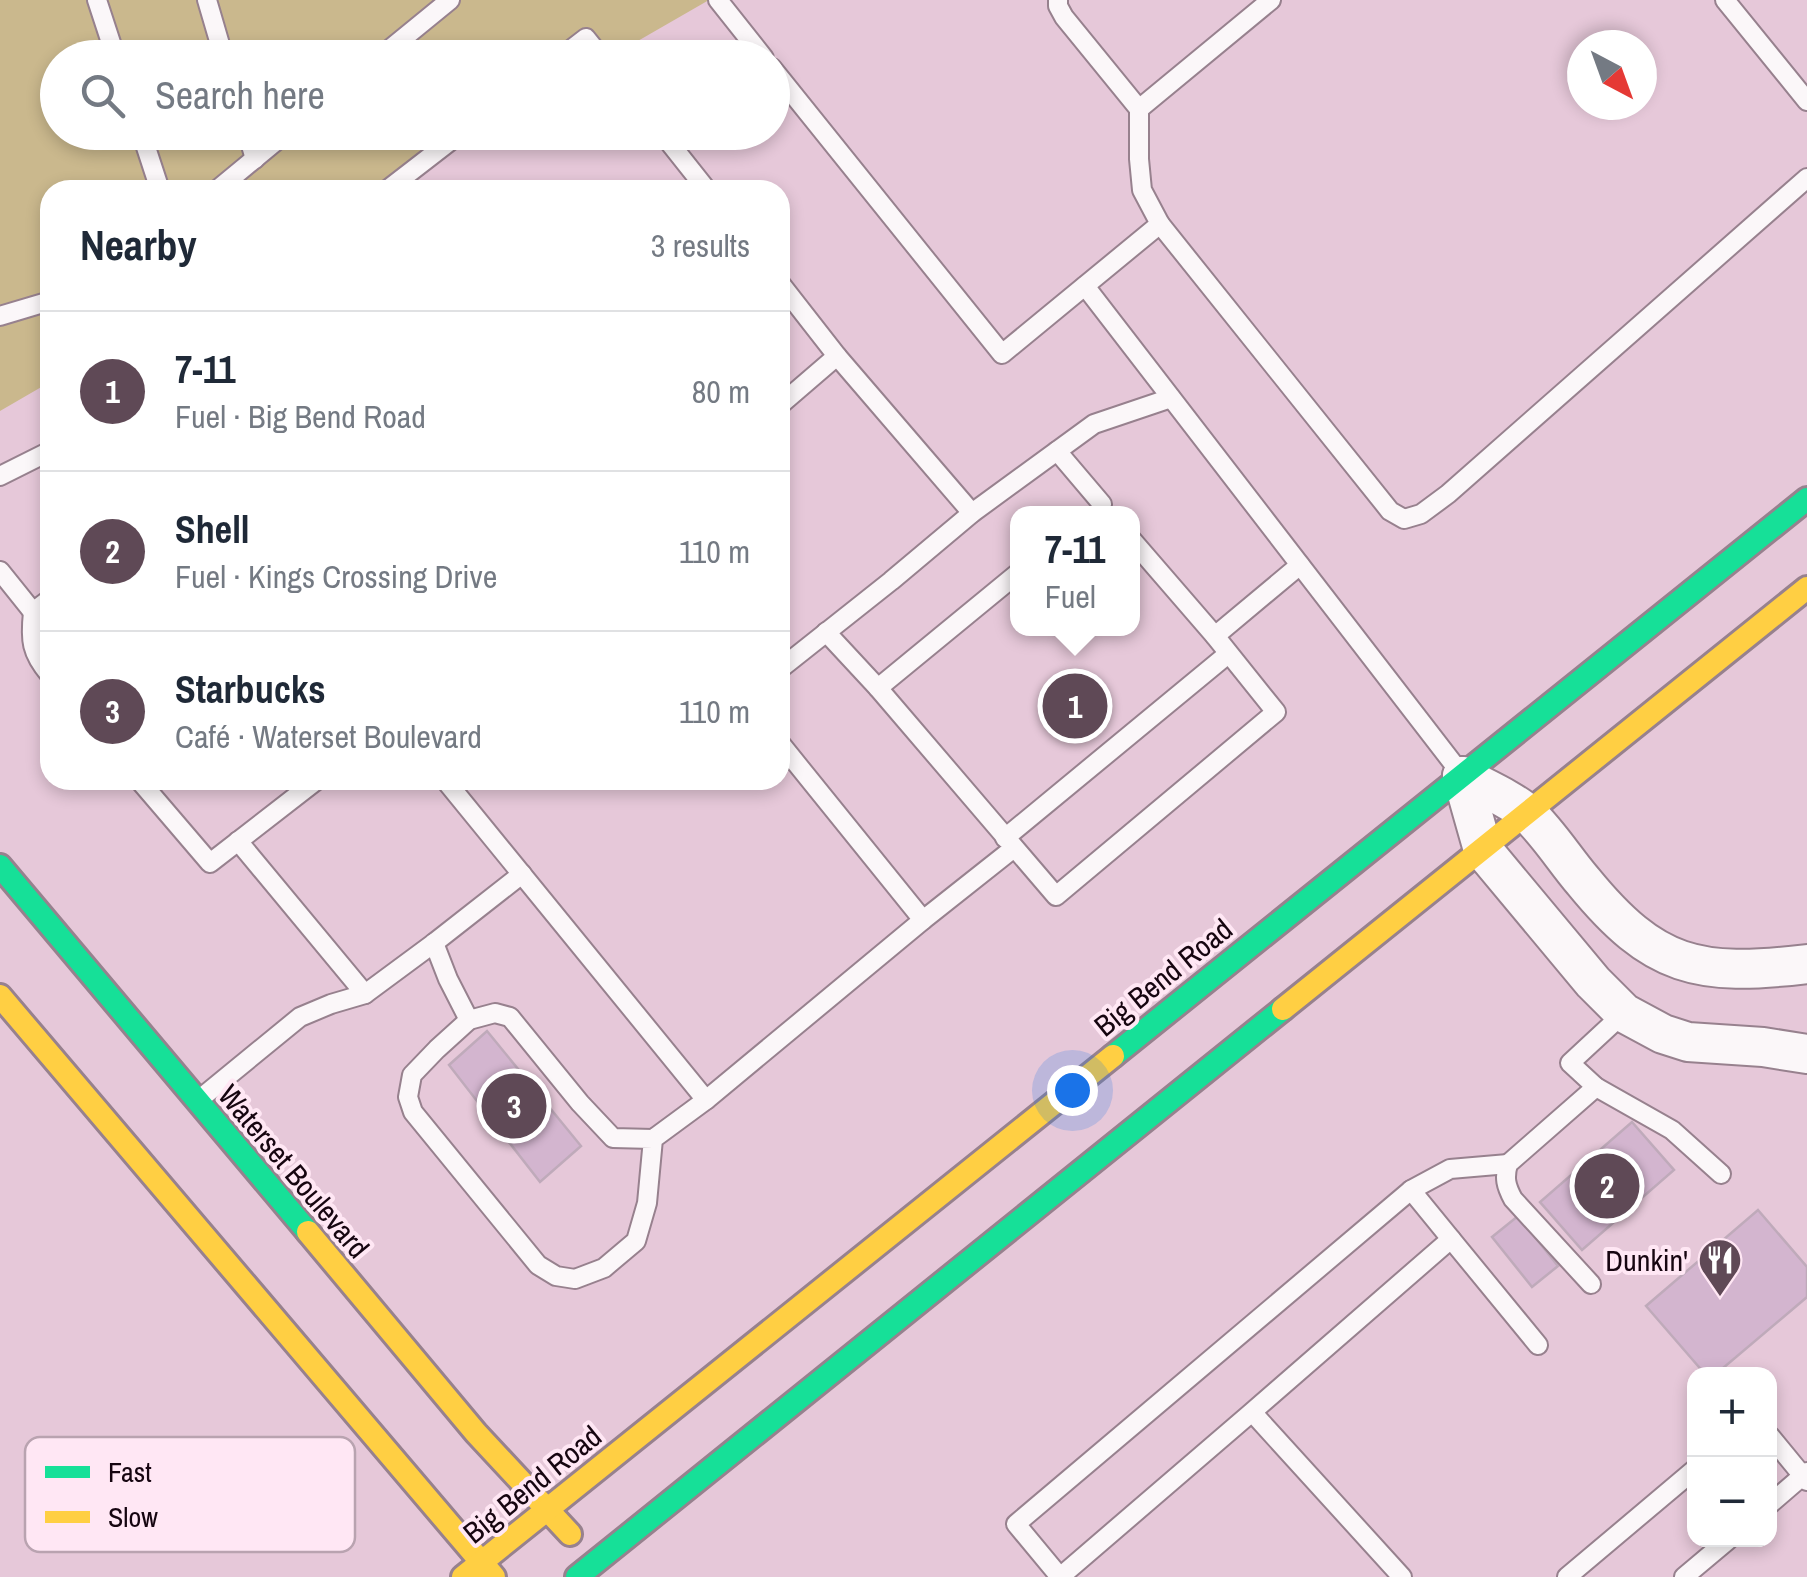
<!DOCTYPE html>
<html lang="en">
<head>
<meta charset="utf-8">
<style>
	body { margin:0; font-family:"Archivo Narrow",sans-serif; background:#f2f2f3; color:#1f2937 }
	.controls { position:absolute; right:30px; bottom:30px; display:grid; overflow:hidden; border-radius:20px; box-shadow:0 5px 15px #0003 }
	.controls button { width:90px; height:90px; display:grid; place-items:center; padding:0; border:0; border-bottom:2px solid #e0e1e3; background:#fff; color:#1f2937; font:50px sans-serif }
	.compass { position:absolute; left:1567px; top:30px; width:90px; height:90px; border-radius:50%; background:#fff; box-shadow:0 5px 15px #0003; rotate:139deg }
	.you { position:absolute; left:1072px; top:1090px; width:35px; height:35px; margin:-25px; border:8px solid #fff; border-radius:50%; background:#1a73e8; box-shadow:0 0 0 15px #1a73e833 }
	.badge { display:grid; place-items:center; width:65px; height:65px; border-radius:50%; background:#5f4956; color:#fff; font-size:32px; font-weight:700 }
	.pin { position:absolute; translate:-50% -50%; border:5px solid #fff; box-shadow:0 2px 10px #0006 }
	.popup { position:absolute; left:1010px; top:506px; width:130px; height:130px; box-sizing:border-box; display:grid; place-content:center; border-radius:20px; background:#fff; filter:drop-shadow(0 2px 8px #0005); font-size:32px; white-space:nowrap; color:#747a83 }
	.popup b { font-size:38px; color:#1f2937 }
	.popup::after { content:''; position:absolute; left:50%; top:100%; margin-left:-20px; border:20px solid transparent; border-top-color:#fff }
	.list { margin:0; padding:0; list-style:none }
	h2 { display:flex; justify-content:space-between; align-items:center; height:130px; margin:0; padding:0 40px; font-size:42px }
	h2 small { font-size:32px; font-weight:400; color:#747a83 }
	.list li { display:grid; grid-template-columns:65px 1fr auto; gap:30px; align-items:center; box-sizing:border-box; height:160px; padding:0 40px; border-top:2px solid #e0e1e3 }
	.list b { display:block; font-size:38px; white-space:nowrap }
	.list p { margin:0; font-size:32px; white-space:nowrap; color:#747a83 }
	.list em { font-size:32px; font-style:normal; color:#747a83 }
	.icon { flex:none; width:55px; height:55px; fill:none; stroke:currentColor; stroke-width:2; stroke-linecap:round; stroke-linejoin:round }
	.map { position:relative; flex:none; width:1807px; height:1577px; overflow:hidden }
	.search { position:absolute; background:#fff; box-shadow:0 5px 15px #0003; left:40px; top:40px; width:750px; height:110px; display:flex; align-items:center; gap:25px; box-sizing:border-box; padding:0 35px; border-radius:55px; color:#747a83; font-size:38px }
	.panel { position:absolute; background:#fff; box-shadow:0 5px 15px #0003; left:40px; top:180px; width:750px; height:610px; border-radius:30px }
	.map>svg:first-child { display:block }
</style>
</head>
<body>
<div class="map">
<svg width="1807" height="1577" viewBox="0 0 1807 1577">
	<rect width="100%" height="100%" fill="#e6c8d9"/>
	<!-- green -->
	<path fill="#cab88d" d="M 0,0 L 709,0 L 610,57 L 58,58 L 58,132 L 480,133 L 381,190 L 50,190 L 50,382 L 0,411 Z"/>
	<!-- building -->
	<g fill="#d3b5cf" stroke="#bfaaba" stroke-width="2.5">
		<path d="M 487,1031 L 581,1146 L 540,1182 L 449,1065 Z"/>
		<path d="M 1632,1122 L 1674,1170 L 1582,1250 L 1540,1202 Z"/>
		<path d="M 1758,1210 L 1807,1267 L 1807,1297 L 1716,1374 L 1705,1374 L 1646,1306 Z"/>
		<path d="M 1518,1216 L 1558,1266 L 1532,1287 L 1492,1237 Z"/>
	</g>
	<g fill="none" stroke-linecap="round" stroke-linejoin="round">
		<!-- lane casing -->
		<g stroke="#97818e" stroke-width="22">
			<g id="lane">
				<path d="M 97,0 L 116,58"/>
				<path d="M 207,0 L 224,58"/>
				<path d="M 718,0 L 764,58"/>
				<path d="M 1725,0 L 1807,101"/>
				<path d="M 379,58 L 450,0"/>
				<path d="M 560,58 L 586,38 L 602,58"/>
				<path d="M 772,68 L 1002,354 L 1160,224 L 1142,190 L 1139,159 L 1139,109 L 1064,17 L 1058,6 L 1058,0"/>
				<path d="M 1139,109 L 1271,0"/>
				<path d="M 141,132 L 160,190"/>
				<path d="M 247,132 L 255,159"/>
				<path d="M 661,132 L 707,190"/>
				<path d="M 217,190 L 287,132"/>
				<path d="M 387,190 L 462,132"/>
				<path d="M 1160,224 L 1390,511 L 1404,519 L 1421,514 L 1448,494 L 1807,178"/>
				<path d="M 780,283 L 837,356"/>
				<path d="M 1085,286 L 1459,771"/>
				<path d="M 0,316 L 50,301"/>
				<path d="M 780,405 L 837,356 L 972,513"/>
				<path d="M 1057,451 L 1102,504"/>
				<path d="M 0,476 L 50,451"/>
				<path d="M 0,571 L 33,612"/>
				<path d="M 1018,573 L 878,688 L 1056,896 L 1276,712 L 1215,636 L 1132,540"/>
				<path d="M 50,599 L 33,612 C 30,640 31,653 50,675"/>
				<path d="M 826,632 L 878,688"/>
				<path d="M 1215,636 L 1300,565"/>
				<path d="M 780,669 L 891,581 L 972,513 L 1094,424 L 1171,398"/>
				<path d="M 139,780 L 210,863 L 317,780"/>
				<path d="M 445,780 L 706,1100 L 923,920 L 780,743"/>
				<path d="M 1005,838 L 1228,654"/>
				<path d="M 238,841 L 365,994"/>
				<path d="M 923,920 L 1014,848"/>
				<path d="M 434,943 L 448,979 L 469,1020"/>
				<path d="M 1624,1013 L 1570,1063 L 1596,1087 L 1672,1130 L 1721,1174"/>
				<path d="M 201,1098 L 300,1017 L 331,1004 L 365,994 L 434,943 L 522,874"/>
				<path d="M 653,1139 L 613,1138 L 580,1103 L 510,1017 L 495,1013 L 469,1020 L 437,1049 L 412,1075 L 408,1097 L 413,1112 L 538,1265 L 556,1276 L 575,1279 L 604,1268 L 636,1241 L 647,1203 L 653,1139 L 706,1100"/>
				<path d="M 1411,1190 L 1450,1169 L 1508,1164"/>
				<path d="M 1451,1239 L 1538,1345"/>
				<path d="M 1591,1284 L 1513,1199 C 1506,1186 1504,1178 1508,1164 L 1596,1087"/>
				<path d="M 1252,1412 L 1060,1577 L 1016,1524 L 1411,1190 L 1451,1239 L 1252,1412 L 1402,1577"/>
				<path d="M 1770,1436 L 1807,1481"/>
				<path d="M 1770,1504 L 1807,1472"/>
				<path d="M 1567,1577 L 1694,1470"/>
				<path d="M 1684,1577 L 1728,1540"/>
			</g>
		</g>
		<!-- street casing -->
		<g stroke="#97818e" stroke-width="42">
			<g id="street">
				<path d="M 1462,776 L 1483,850 L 1593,982 L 1624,1013 L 1663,1034 L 1688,1042 L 1763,1047 L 1807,1054"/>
				<path d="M 1462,776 C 1482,787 1513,800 1529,815 C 1549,834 1565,860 1583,881 C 1654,968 1698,977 1807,964"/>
			</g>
		</g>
		<!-- fast casing -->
		<g stroke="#97818e" stroke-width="28">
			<g id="fast">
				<path d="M 0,866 L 308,1232"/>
				<path d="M 1113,1056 L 1807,499"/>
				<path d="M 577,1577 L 1283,1009"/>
			</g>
		</g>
		<!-- slow casing -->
		<g stroke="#97818e" stroke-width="28">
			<g id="slow">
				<path d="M 0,996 L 494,1577"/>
				<path d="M 1283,1009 L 1807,588"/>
				<path d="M 308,1232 L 476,1433 L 570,1534"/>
				<path d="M 463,1577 L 1113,1056"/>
			</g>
		</g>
		<!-- lane -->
		<use href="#lane" stroke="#fbf7f9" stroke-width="18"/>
		<!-- street -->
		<use href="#street" stroke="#fbf7f9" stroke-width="38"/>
		<!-- fast -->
		<use href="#fast" stroke="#16e098" stroke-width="22"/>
		<!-- slow -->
		<use href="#slow" stroke="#ffcf43" stroke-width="22"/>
	</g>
	<!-- icons -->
	<defs>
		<g id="restaurant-pin" transform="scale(2.25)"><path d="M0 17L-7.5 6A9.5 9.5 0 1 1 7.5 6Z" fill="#5f4956" stroke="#ffe7f4"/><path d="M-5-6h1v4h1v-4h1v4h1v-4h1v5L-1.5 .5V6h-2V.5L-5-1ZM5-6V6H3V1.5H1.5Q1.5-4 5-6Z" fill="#fff"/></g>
	</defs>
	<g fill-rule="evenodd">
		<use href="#restaurant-pin" x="1720" y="1260"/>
	</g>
	<g text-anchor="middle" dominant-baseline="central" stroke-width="8" stroke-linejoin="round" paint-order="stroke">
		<!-- street labels -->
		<g font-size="30" fill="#160510" stroke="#ffe7f4">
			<text transform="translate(1163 977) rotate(-39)">Big Bend Road</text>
			<text transform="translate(294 1171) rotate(50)">Waterset Boulevard</text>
			<text transform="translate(532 1484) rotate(-39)">Big Bend Road</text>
		</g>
		<!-- poi labels -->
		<g font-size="30" fill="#160510" stroke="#ffe7f4" text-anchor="end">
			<text x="1688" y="1260">Dunkin'</text>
		</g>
	</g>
	<!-- legend -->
	<rect x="25" y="1437" width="330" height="115" rx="15" fill="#ffe7f4" stroke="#b9a3b0" stroke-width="2.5"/>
	<rect x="45" y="1466" width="45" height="12" fill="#16e098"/>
	<rect x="45" y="1511" width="45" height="12" fill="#ffcf43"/>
	<g font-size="28" fill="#160510">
		<text x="108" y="1482">Fast</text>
		<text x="108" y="1527">Slow</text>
	</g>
</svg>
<div class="controls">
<button>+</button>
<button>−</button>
</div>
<svg class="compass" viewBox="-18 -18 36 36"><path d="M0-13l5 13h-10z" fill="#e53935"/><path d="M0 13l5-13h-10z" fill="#747a83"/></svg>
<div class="you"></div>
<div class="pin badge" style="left:1075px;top:706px">1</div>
<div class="popup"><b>7-11</b>Fuel</div>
<div class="pin badge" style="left:1607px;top:1186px">2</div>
<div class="pin badge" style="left:514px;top:1106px">3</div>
<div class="search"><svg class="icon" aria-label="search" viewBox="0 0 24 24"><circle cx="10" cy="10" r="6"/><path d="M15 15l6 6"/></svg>Search here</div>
<section class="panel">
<h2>Nearby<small>3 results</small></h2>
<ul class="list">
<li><span class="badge">1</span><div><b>7-11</b><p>Fuel · Big Bend Road</p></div><em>80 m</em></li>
<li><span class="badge">2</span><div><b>Shell</b><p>Fuel · Kings Crossing Drive</p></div><em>110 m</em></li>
<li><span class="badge">3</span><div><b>Starbucks</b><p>Café · Waterset Boulevard</p></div><em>110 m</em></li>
</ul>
</section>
</div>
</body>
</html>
